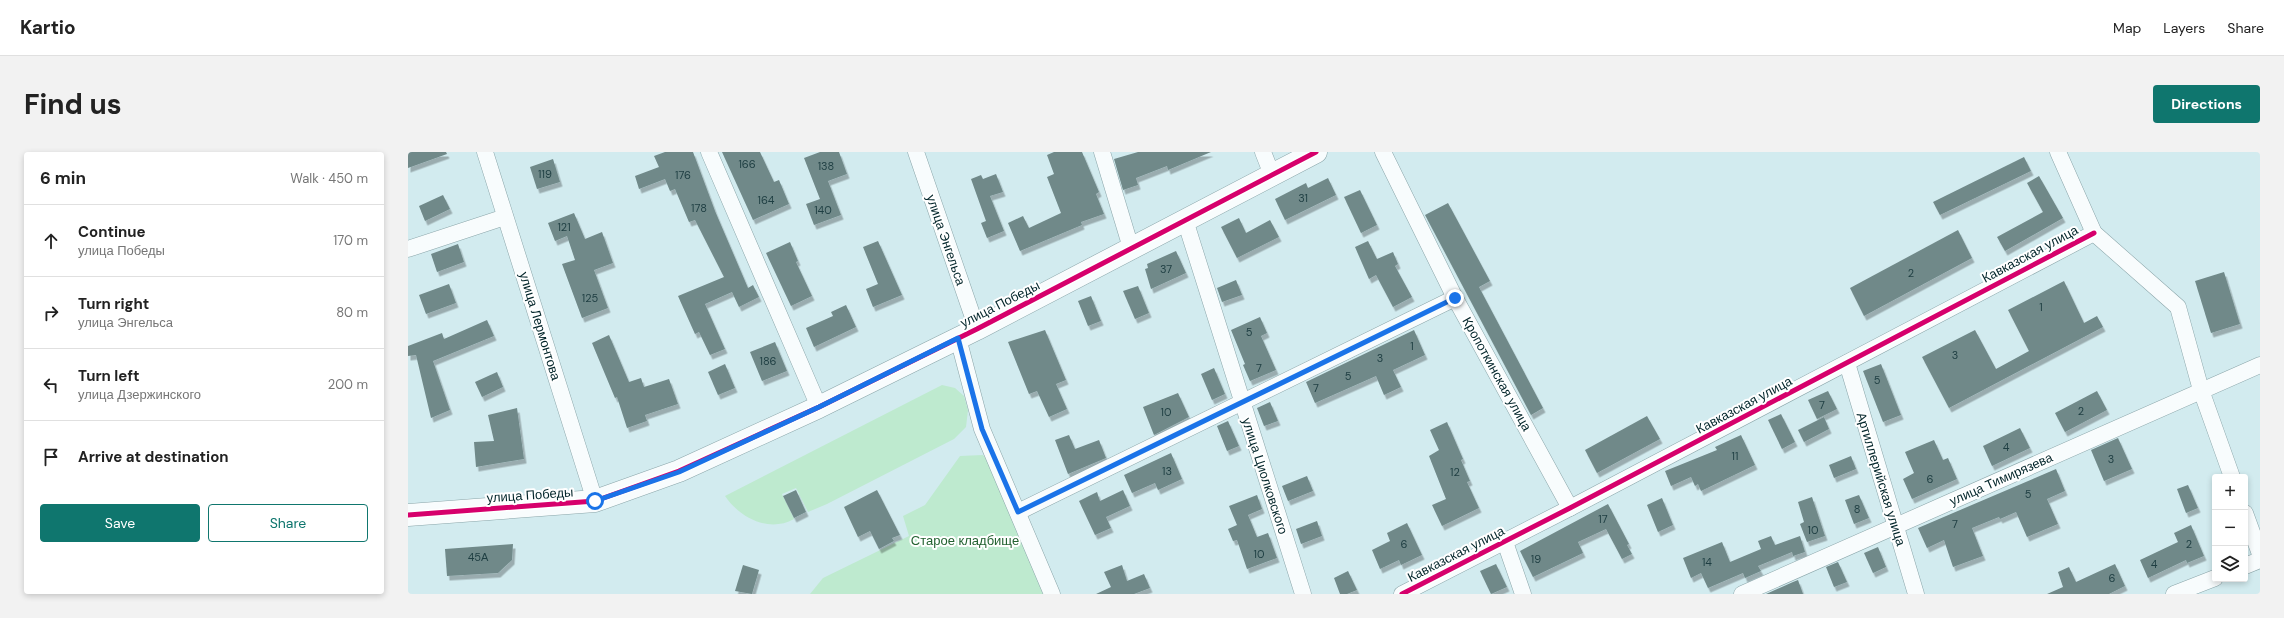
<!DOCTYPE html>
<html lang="en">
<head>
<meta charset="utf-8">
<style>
	body { margin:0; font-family:"DM Sans",sans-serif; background:#f2f2f2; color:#222 }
	.controls { position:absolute; right:12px; bottom:12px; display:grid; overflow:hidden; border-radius:4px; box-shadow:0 2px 6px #0003 }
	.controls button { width:36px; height:36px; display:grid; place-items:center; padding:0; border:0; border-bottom:1px solid #e0e0e0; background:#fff; color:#222; font:20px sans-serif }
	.stop { position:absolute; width:12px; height:12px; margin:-9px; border:3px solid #1a73e8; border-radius:50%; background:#fff }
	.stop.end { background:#1a73e8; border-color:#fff; box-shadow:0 1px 4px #0008 }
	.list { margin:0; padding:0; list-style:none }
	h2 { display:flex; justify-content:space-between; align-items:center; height:52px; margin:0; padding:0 16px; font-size:17px }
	h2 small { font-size:13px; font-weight:400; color:#767676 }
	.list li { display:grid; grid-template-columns:26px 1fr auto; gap:12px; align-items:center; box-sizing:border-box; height:72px; padding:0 16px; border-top:1px solid #e0e0e0 }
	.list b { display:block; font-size:15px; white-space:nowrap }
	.list p { margin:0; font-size:13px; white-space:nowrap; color:#767676 }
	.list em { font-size:13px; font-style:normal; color:#767676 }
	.actions { display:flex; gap:8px; padding:12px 16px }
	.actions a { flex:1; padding:9px 0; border:1px solid #0f766e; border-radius:4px; text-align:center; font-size:14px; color:#0f766e }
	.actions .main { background:#0f766e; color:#fff }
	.icon { flex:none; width:22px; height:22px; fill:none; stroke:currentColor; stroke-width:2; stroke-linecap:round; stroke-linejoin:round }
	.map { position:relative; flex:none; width:1852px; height:442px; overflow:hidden; border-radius:4px }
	header { display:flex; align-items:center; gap:24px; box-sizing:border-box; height:56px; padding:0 20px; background:#fff; border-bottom:1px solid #e0e0e0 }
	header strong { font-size:19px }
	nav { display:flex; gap:22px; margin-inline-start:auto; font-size:14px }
	.intro { display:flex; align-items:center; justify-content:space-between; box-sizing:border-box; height:96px; padding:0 24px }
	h1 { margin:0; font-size:28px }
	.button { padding:10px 18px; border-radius:4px; background:#0f766e; color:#fff; font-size:14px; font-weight:700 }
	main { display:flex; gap:24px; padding:0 24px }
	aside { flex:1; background:#fff; border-radius:4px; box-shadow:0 2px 6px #0003 }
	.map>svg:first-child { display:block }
</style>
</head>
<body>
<header>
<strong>Kartio</strong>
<nav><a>Map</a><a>Layers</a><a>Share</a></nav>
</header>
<div class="intro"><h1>Find us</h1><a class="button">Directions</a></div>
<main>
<aside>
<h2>6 min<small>Walk · 450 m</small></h2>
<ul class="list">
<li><svg class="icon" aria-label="ahead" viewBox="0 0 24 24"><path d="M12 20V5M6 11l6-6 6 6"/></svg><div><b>Continue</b><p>улица Победы</p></div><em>170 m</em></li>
<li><svg class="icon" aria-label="right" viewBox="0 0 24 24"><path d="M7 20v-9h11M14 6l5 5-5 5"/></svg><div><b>Turn right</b><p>улица Энгельса</p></div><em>80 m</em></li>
<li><svg class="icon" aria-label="left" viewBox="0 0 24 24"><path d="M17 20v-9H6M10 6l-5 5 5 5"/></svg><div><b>Turn left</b><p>улица Дзержинского</p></div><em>200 m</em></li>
<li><svg class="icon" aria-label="arrive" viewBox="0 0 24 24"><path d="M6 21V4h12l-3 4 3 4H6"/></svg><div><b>Arrive at destination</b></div></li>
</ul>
<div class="actions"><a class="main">Save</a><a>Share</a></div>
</aside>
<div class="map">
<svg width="1852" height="442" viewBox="0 0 1852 442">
	<defs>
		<filter id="shadow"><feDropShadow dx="2.5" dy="4.5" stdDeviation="0" flood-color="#0004"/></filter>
	</defs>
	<rect width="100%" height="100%" fill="#d2ebef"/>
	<!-- green -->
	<g fill="#beeacf">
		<path d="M 534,233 L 547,236 L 556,244 L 560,258 L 558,275 L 546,287 L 419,352 L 400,360 L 388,336 L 374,342 L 386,367 C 361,381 332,366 317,344 Z"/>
		<path d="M 575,303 L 588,319 L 635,442 L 402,442 L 415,426 L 501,384 L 495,364 L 517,353 L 552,304 Z"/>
	</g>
	<!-- building -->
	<g fill="#708989" filter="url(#shadow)">
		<path d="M 0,0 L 38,0 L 39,2 L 0,16 Z"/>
		<path d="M 257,0 L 285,0 L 307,59 L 340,136 L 345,133 L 351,145 L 331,155 L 324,140 L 297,152 L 317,197 L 302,203 L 291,180 L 287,182 L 270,144 L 316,125 L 287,68 L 281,70 L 267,37 L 262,39 L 257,27 L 231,37 L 227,24 L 251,15 L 246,4 Z"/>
		<path d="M 314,0 L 352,0 L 366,30 L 371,28 L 381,52 L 345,68 Z"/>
		<path d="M 412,0 L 431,0 L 439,22 L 420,29 L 433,63 L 406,73 L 398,52 L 412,47 L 396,6 Z"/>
		<path d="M 646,0 L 674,0 L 691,40 L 688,42 L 696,62 L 673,70 L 674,73 L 612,99 L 600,71 L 615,64 L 621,76 L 653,61 L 639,25 L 646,22 L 639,3 Z"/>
		<path d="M 730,0 L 803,0 L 760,18 L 759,14 L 728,26 L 730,33 L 715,38 L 706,7 Z"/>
		<path d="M 1616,5 L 1623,19 L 1532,63 L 1525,50 Z"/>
		<path d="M 145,7 L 152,30 L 129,37 L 122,15 Z"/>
		<path d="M 588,22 L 595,40 L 582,44 L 596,79 L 579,86 L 573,71 L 578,69 L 563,27 L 573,23 L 575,27 Z"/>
		<path d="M 1631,24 L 1655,66 L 1597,99 L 1589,85 L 1635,60 L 1619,31 Z"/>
		<path d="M 920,26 L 928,43 L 877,68 L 867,47 L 898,31 L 900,36 Z"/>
		<path d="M 952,38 L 969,73 L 953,81 L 936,45 Z"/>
		<path d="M 35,43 L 42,57 L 17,69 L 11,54 Z"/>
		<path d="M 1040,51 L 1082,129 L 1071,135 L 1135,256 L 1123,263 L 1017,63 Z"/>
		<path d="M 166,61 L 177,87 L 194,80 L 205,111 L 186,118 L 200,156 L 174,166 L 154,112 L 167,108 L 159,84 L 147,89 L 140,71 Z"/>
		<path d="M 831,66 L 838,81 L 862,68 L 871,85 L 829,106 L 813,75 Z"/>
		<path d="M 1550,78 L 1564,106 L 1456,164 L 1442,136 Z"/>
		<path d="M 470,89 L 494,143 L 465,155 L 458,137 L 470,132 L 455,95 Z"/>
		<path d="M 960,89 L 969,107 L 985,100 L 990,112 L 987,114 L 1004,145 L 985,155 L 968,123 L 961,127 L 947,95 Z"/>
		<path d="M 382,90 L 390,109 L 388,110 L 404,144 L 383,154 L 358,101 Z"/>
		<path d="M 50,92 L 56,110 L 29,120 L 23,102 Z"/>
		<path d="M 768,99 L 778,121 L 743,137 L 737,117 L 740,116 L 739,112 Z"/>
		<path d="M 1816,120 L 1832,172 L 1803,181 L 1787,129 Z"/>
		<path d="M 828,128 L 834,143 L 814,150 L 809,136 Z"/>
		<path d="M 1656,129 L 1676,171 L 1689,164 L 1695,175 L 1541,256 L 1514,205 L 1567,178 L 1588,217 L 1621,199 L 1600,158 Z"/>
		<path d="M 41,132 L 48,151 L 18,162 L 11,143 Z"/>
		<path d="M 730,134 L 741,161 L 727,167 L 715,139 Z"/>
		<path d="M 683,144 L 693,169 L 680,174 L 670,149 Z"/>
		<path d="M 438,153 L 448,175 L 406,195 L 398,176 L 425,164 L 423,160 Z"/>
		<path d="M 852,165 L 859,181 L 853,184 L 868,218 L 842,229 L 835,213 L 837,212 L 823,178 Z"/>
		<path d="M 79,168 L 86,184 L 25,209 L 42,258 L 23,266 L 8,203 L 0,204 L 0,194 L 34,181 L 36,187 Z"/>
		<path d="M 637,178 L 658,228 L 648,232 L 659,257 L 641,265 L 629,239 L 621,242 L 600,190 Z"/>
		<path d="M 1006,178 L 1017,203 L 985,218 L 993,235 L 976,243 L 968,224 L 907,251 L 898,230 Z"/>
		<path d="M 201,183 L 221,230 L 233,226 L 236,235 L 261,227 L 270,252 L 237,263 L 239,269 L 219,276 L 209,245 L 207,246 L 184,191 Z"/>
		<path d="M 367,190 L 379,219 L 354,229 L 342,200 Z"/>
		<path d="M 317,212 L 327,236 L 310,243 L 300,220 Z"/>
		<path d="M 1473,212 L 1493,263 L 1475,270 L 1455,219 Z"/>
		<path d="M 806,216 L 817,242 L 804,248 L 793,222 Z"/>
		<path d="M 89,220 L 95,235 L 74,245 L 67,230 Z"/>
		<path d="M 1420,239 L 1429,257 L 1409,267 L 1400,248 Z"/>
		<path d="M 1689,239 L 1699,258 L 1657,280 L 1647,261 Z"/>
		<path d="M 770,241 L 781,265 L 746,283 L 735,255 Z"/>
		<path d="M 862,250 L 870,269 L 856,274 L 849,256 Z"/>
		<path d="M 109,256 L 116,307 L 68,315 L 66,290 L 86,289 L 80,263 Z"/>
		<path d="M 1373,262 L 1387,290 L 1374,297 L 1360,268 Z"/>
		<path d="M 1239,264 L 1252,287 L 1189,321 L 1177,298 Z"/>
		<path d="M 1416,265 L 1421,277 L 1396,290 L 1390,278 Z"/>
		<path d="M 820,269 L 831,294 L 819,299 L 809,274 Z"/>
		<path d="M 1039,270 L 1055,307 L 1053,308 L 1062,329 L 1059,330 L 1071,356 L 1034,374 L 1024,353 L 1038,347 L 1021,304 L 1031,298 L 1022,278 Z"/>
		<path d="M 1612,276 L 1622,296 L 1584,314 L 1575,294 Z"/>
		<path d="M 661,283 L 667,297 L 691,288 L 698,306 L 660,322 L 647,288 Z"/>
		<path d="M 1333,283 L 1347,313 L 1293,339 L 1290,332 L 1287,334 L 1283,325 L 1263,334 L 1257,319 L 1309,298 L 1307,295 Z"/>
		<path d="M 1710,286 L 1724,317 L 1696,329 L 1683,298 Z"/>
		<path d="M 1526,288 L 1535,308 L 1540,306 L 1549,327 L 1504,347 L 1495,327 L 1506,321 L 1497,300 Z"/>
		<path d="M 763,301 L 774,327 L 750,338 L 747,331 L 724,341 L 716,323 Z"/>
		<path d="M 1443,304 L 1448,317 L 1426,326 L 1421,313 Z"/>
		<path d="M 1648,317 L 1657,339 L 1639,347 L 1650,372 L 1619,385 L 1608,360 L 1592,367 L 1591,365 L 1564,376 L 1575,404 L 1545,415 L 1536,388 L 1519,396 L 1510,376 Z"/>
		<path d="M 899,324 L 905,339 L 880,349 L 874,334 Z"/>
		<path d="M 1780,333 L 1790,356 L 1778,361 L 1769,337 Z"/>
		<path d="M 388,338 L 398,360 L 386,366 L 375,344 Z"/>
		<path d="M 469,338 L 492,383 L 484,386 L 486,389 L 471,397 L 462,379 L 450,385 L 436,355 Z"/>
		<path d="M 715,338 L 722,354 L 698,365 L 703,376 L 687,383 L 671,349 L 689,340 L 692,349 Z"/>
		<path d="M 849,343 L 854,357 L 840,363 L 849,385 L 860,381 L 869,406 L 839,417 L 829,388 L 825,389 L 820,377 L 829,373 L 821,354 Z"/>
		<path d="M 1451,343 L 1461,366 L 1446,372 L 1437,348 Z"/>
		<path d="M 1404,345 L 1417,384 L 1399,390 L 1392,372 L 1396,370 L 1390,350 Z"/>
		<path d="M 1254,346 L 1265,373 L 1250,380 L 1239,353 Z"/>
		<path d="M 1200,352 L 1221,392 L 1219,393 L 1224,402 L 1214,407 L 1198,377 L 1170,390 L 1175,401 L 1125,425 L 1112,399 Z"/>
		<path d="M 909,369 L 914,384 L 893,392 L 888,377 Z"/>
		<path d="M 999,371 L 1014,403 L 993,413 L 991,408 L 972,417 L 964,398 L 982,389 L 979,381 Z"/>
		<path d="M 1783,373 L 1796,404 L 1779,411 L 1778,408 L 1740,426 L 1732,408 L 1770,390 L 1766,381 Z"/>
		<path d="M 1363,384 L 1367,393 L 1392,384 L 1397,400 L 1385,404 L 1384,400 L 1350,414 L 1353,419 L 1337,426 L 1335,421 L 1300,436 L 1293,421 L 1283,426 L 1275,406 L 1314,390 L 1322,410 L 1353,397 L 1350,389 Z"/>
		<path d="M 105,392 L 104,408 L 90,421 L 39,424 L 37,397 Z"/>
		<path d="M 1470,395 L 1478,415 L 1465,421 L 1456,401 Z"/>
		<path d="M 1430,410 L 1439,430 L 1426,435 L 1418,415 Z"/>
		<path d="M 1088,412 L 1099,435 L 1083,442 L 1072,419 Z"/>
		<path d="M 1707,412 L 1717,434 L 1701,442 L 1639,442 L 1655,435 L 1650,420 L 1661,415 L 1668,430 Z"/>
		<path d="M 335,413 L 351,418 L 344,442 L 327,439 Z"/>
		<path d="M 714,413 L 719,429 L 736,422 L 742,436 L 726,442 L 688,442 L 703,435 L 696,420 Z"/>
		<path d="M 940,419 L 949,438 L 939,442 L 932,442 L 926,426 Z"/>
		<path d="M 1390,428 L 1395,442 L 1358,442 L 1385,430 Z"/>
	</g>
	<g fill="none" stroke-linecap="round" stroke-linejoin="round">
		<!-- street casing -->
		<g stroke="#8aa5a9" stroke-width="17">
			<g id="street">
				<path d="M 77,0 L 187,349"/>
				<path d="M 301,0 L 411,255"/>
				<path d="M 508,0 L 569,177"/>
				<path d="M 694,0 L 723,96"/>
				<path d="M 855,0 L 864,23"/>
				<path d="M 975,0 L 1047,146 L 1162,356"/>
				<path d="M 1650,0 L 1686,81 L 1770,155 L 1793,238 L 1824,325"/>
				<path d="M 777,68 L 895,442"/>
				<path d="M 0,97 L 97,65"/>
				<path d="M 550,186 L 574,277 L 644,442"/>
				<path d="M 1439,211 L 1508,442"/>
				<path d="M 610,360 L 1047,146"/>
				<path d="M 1837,361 L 1852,402"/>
				<path d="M 1097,390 L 1115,442"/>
				<path d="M 1837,414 L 1852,408"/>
				<path d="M 994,442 L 1162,356 L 1686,81"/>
				<path d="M 1334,442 L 1852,213"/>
				<path d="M 1766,442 L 1807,426"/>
			</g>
		</g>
		<!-- secondary casing -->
		<g stroke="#8aa5a9" stroke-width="23">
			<path id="secondary" d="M 0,363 L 187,349 L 271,319 L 411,255 L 569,177 L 908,0"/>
		</g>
		<!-- street -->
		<use href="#street" stroke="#f8fcfd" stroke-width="16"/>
		<!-- secondary -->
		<use href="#secondary" stroke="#f8fcfd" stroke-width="22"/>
		<!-- cycleway casing -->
		<g stroke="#fff" stroke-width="8">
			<g id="cycleway">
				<path d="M 0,363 L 187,349 L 271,319 L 411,255 L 569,177 L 908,0"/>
				<path d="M 994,442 L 1162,356 L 1686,81"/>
			</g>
		</g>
		<!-- cycleway -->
		<use href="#cycleway" stroke="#d6006c" stroke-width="5"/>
	</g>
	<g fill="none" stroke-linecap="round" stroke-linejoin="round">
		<!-- route -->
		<path stroke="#1a73e8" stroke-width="5" d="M 187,349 L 271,320 L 411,255 L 550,186 L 574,277 L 610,360 L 1047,146"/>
	</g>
	<g text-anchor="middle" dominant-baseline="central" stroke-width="4" stroke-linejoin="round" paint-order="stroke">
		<!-- number labels -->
		<g font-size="11" fill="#1e3e42">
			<text x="339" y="12">166</text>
			<text x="418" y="14">138</text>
			<text x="137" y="22">119</text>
			<text x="275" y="23">176</text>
			<text x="895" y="46">31</text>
			<text x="358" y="48">164</text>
			<text x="291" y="56">178</text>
			<text x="415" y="58">140</text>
			<text x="156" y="75">121</text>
			<text x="758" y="117">37</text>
			<text x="1503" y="121">2</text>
			<text x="182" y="146">125</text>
			<text x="1633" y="155">1</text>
			<text x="841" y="180">5</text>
			<text x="1004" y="194">1</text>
			<text x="1547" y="203">3</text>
			<text x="972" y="206">3</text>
			<text x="360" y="209">186</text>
			<text x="851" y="216">7</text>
			<text x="940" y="224">5</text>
			<text x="1469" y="228">5</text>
			<text x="908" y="236">7</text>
			<text x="1414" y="253">7</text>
			<text x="1673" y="259">2</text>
			<text x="758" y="260">10</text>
			<text x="1598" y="295">4</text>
			<text x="1327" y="304">11</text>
			<text x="1703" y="307">3</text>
			<text x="759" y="319">13</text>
			<text x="1047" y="320">12</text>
			<text x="1522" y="327">6</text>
			<text x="1620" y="342">5</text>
			<text x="1449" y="357">8</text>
			<text x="1195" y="367">17</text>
			<text x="1547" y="372">7</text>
			<text x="1405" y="378">10</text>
			<text x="996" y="392">6</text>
			<text x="1781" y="392">2</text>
			<text x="851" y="402">10</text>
			<text x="70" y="405">45А</text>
			<text x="1128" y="407">19</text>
			<text x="1299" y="410">14</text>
			<text x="1746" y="412">4</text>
			<text x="1704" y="426">6</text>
		</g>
		<!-- street labels -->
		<g font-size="13" fill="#02252a" stroke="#fff">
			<text transform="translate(538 88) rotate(71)">улица Энгельса</text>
			<text transform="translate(1622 102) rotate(-28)">Кавказская улица</text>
			<text transform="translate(592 152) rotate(-27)">улица Победы</text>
			<text transform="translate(132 174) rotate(73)">улица Лермонтова</text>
			<text transform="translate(1089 222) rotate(61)">Кропоткинская улица</text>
			<text transform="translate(1336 253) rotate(-28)">Кавказская улица</text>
			<text transform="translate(857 324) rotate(72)">улица Циолковского</text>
			<text transform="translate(1473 327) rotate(73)">Артиллерийская улица</text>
			<text transform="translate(1593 327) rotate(-24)">улица Тимирязева</text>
			<text transform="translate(122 343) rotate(-4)">улица Победы</text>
			<text transform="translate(1048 402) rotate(-27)">Кавказская улица</text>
		</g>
		<!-- park labels -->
		<g font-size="13" fill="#236231" stroke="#fff">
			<text x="557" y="388">Старое кладбище</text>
		</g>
	</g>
</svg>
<div class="controls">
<button>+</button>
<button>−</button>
<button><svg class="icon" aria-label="layers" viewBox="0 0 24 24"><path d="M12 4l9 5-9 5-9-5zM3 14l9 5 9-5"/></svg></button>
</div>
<div class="stop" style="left:187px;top:349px"></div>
<div class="stop end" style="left:1047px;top:146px"></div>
</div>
</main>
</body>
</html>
